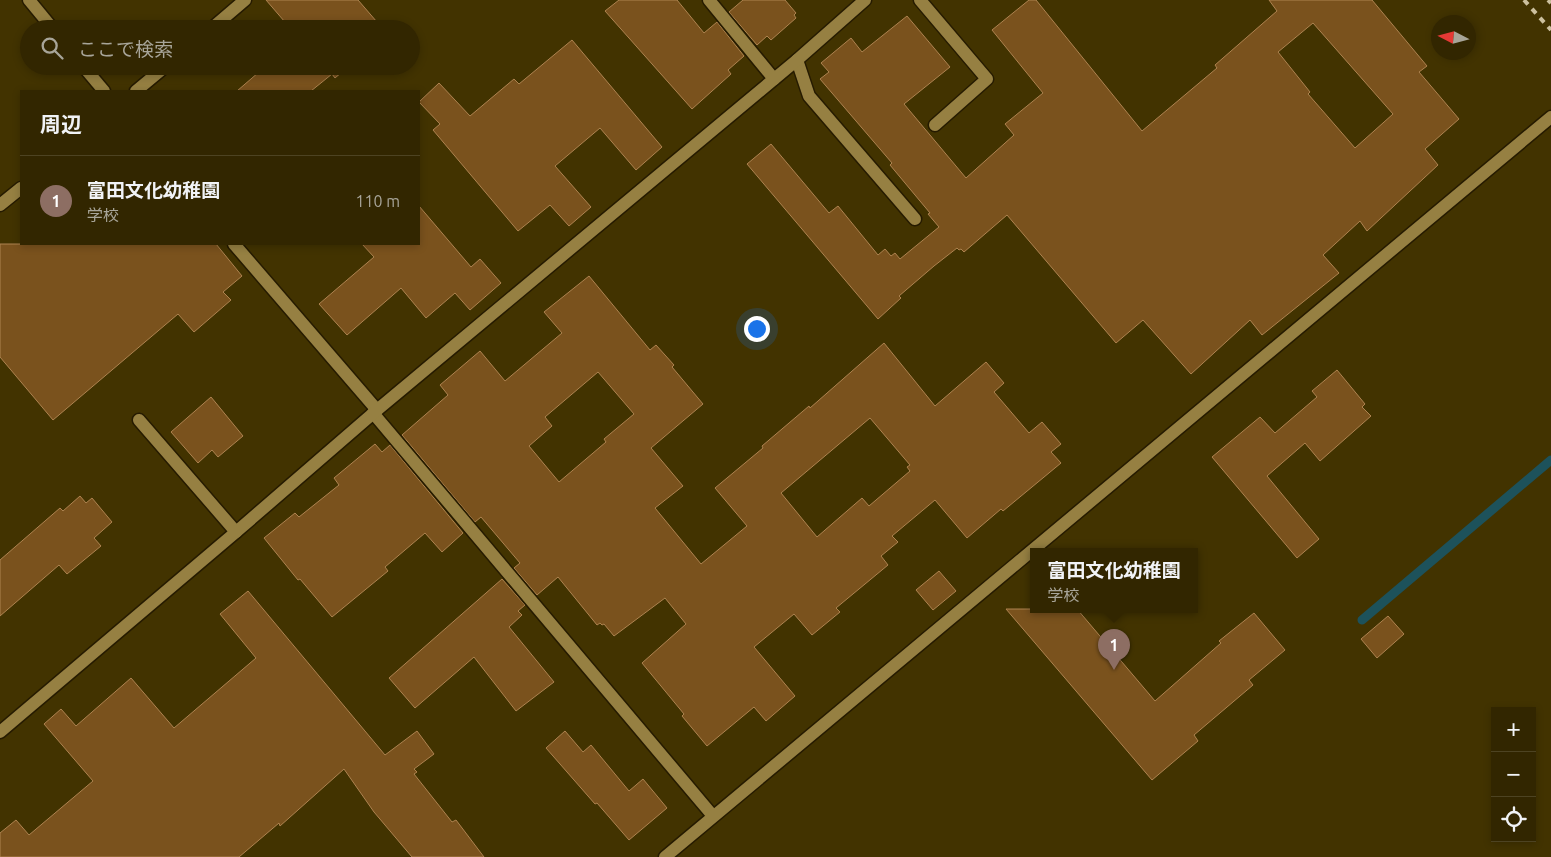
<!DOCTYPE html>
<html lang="ja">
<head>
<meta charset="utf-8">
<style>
	body { margin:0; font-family:Ubuntu,"Noto Sans JP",sans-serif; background:#3d320f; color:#f1f3f6 }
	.controls { position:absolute; right:15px; bottom:15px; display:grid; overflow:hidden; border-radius:0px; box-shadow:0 2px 8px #0003 }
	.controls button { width:45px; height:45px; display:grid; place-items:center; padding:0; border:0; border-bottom:1px solid #4d4322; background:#322600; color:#f1f3f6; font:25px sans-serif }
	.compass { position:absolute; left:1431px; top:15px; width:45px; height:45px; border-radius:50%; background:#322600; box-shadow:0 2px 8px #0003; rotate:276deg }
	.you { position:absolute; left:756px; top:328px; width:18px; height:18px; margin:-12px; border:4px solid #fff; border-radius:50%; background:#1a73e8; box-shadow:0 0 0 8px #1a73e833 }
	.badge { display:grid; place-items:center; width:32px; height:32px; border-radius:50%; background:#9db4fd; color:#fff; font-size:16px; font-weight:700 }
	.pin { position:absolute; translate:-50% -41px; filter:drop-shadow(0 1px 2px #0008) }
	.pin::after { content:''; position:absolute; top:26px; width:18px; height:15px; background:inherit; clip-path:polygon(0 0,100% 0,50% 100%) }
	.popup { position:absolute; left:1030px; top:548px; width:168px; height:65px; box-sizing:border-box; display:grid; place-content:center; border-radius:0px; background:#322600; filter:drop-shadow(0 1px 4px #0005); font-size:16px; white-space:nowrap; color:#a8a599 }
	.popup b { font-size:19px; color:#f1f3f6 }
	.popup::after { content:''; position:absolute; left:50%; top:100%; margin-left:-10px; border:10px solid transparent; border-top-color:#322600 }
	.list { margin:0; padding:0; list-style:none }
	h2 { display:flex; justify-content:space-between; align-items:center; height:65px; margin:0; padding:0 20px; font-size:21px }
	h2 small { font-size:16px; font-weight:400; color:#a8a599 }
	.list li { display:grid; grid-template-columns:32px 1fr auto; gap:15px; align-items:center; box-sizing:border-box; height:90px; padding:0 20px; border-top:1px solid #4d4322 }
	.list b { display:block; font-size:19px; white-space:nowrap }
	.list p { margin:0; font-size:16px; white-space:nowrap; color:#a8a599 }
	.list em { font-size:16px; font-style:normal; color:#a8a599 }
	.icon { flex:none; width:28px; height:28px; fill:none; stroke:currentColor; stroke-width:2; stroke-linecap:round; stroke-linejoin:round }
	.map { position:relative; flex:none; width:1551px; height:857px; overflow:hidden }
	.search { position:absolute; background:#322600; box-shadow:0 2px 8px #0003; left:20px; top:20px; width:400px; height:55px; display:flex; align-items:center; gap:12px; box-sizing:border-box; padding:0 18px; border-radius:28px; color:#a8a599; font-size:19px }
	.panel { position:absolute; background:#322600; box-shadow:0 2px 8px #0003; left:20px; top:90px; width:400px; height:155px; border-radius:0px }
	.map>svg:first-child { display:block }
</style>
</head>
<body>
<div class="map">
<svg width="1551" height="857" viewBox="0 0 1551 857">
	<rect width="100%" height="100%" fill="#423300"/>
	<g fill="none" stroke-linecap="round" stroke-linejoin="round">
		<!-- stream -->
		<path stroke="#1d525b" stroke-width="9" d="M 1362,620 L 1551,460"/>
	</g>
	<!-- building -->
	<g fill="#7a521d" stroke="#ae8350" fill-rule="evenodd">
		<path d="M 266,0 L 358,0 L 383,29 L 291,29 Z"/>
		<path d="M 619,0 L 677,0 L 704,33 L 717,22 L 744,56 L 728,70 L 731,74 L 692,109 L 605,11 Z"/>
		<path d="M 743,0 L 785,0 L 796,13 L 794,15 L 796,18 L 771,40 L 767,36 L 757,45 L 729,12 Z"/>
		<path d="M 1029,0 L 1036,0 L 1142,131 L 1217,68 L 1215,65 L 1277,11 L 1269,0 L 1372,0 L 1427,66 L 1419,72 L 1459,119 L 1425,149 L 1438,165 L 1367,231 L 1360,221 L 1323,255 L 1339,273 L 1262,335 L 1250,320 L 1191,374 L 1143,320 L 1116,343 L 1007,215 L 964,252 L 961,249 L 959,250 L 957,248 L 934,266 L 899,296 L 901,298 L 878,319 L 747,164 L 771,144 L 829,213 L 838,206 L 878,255 L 885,249 L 891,256 L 895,253 L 900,259 L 939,227 L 928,214 L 930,213 L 890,165 L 892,163 L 820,79 L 829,72 L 821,63 L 851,38 L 862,52 L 907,16 L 950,67 L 904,104 L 966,178 L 1014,135 L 1005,124 L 1043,93 L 992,30 ZM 1313,23 L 1393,114 L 1355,148 L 1308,94 L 1310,92 L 1278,52 Z"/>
		<path d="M 572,40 L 662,147 L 636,170 L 600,128 L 555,166 L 591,207 L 569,226 L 550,205 L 518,231 L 433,130 L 440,124 L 419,102 L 439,83 L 470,116 L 514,79 L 519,84 Z"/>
		<path d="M 266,66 L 349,66 L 335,78 L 332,74 L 311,91 L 237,91 Z"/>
		<path d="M 419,206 L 471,267 L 480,259 L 501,283 L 470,310 L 455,293 L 426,318 L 401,288 L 347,335 L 319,304 L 374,257 L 362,244 L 419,244 Z"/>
		<path d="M 0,244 L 216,244 L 242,276 L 223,292 L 231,300 L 194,332 L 178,314 L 53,420 L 0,357 Z"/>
		<path d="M 589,276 L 650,350 L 656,345 L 674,365 L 672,367 L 703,404 L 651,448 L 683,486 L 655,508 L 701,564 L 747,526 L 715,488 L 763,448 L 762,446 L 809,406 L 810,408 L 884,343 L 935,406 L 986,362 L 1004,383 L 994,392 L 1029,433 L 1042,422 L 1061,444 L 1051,452 L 1061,463 L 1003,511 L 1001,509 L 967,538 L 935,500 L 892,536 L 898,542 L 881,556 L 888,565 L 836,608 L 840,612 L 812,635 L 794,614 L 754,647 L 795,696 L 766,721 L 754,707 L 707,746 L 682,716 L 684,714 L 642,663 L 686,624 L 665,598 L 614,636 L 604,624 L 602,625 L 600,623 L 597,625 L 558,577 L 537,595 L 514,568 L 520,563 L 481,517 L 475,522 L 402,435 L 448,395 L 440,385 L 480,351 L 505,381 L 562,333 L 544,312 ZM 598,372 L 634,414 L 604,439 L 606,442 L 559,482 L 529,446 L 552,426 L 545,417 ZM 870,418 L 910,465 L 907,467 L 910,471 L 869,506 L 862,498 L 817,537 L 781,493 Z"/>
		<path d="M 1337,370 L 1365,404 L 1362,407 L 1371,416 L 1320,461 L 1305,443 L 1267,476 L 1319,539 L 1297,558 L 1212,457 L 1260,417 L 1275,433 L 1317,397 L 1312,391 Z"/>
		<path d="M 211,397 L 243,436 L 218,457 L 212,450 L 198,463 L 171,432 Z"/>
		<path d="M 375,444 L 382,452 L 390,445 L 463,533 L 442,552 L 425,533 L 385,567 L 388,571 L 332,617 L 300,579 L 298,580 L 264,538 L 295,513 L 299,517 L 339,485 L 334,478 Z"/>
		<path d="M 80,496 L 86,503 L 92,498 L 112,522 L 94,538 L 101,546 L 67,574 L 59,565 L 0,616 L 0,560 L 60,508 L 63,511 Z"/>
		<path d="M 939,571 L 956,591 L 933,610 L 916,590 Z"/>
		<path d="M 502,579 L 525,605 L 518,611 L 522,615 L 509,627 L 554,682 L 516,711 L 474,657 L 415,708 L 389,678 Z"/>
		<path d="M 248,591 L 385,755 L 417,731 L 434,754 L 414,769 L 417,772 L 414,774 L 452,822 L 456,820 L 484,857 L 412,857 L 374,812 L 344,769 L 280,826 L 279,823 L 239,857 L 0,857 L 0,833 L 16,820 L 29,835 L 93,781 L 44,724 L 61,709 L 76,726 L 131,678 L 174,728 L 256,658 L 220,614 Z"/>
		<path d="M 1006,609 L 1077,609 L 1155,701 L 1221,643 L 1219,641 L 1254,613 L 1285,650 L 1249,680 L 1253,685 L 1194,735 L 1198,741 L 1152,780 Z"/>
		<path d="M 1388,616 L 1404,634 L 1377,658 L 1361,639 Z"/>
		<path d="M 565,731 L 583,752 L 591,745 L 629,791 L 643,779 L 667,808 L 629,840 L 597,803 L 595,804 L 546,748 Z"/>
	</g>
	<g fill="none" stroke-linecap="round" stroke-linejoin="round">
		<!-- minor casing -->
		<g stroke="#261b00" stroke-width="15">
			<g id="minor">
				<path d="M 29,0 L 53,29"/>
				<path d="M 709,0 L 774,79"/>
				<path d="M 920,0 L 987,79 L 935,125"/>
				<path d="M 211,29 L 245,0"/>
				<path d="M 797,60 L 809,96 L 915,219"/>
				<path d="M 83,66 L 104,91"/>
				<path d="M 136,91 L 166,66"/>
				<path d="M 0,205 L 21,188"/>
				<path d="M 234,244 L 377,410"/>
				<path d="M 373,413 L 713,816"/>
				<path d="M 139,420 L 236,532"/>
				<path d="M 0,732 L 236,532 L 377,410 L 797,60 L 865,0"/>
				<path d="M 665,857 L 1551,117"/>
			</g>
		</g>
		<!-- minor -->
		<use href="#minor" stroke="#968042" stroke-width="12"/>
		<!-- rail -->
		<g stroke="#ccc09e" stroke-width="4" stroke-dasharray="6 6" stroke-linecap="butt">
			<path d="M 1524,0 L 1551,30"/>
			<path d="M 1548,0 L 1551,3"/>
		</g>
	</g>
</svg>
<div class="controls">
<button>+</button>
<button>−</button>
<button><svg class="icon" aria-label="locate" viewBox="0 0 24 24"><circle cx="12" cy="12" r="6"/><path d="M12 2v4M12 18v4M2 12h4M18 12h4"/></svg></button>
</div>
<svg class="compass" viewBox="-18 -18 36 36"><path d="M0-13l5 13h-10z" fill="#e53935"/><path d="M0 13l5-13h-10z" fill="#a8a599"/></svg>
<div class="you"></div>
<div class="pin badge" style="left:1114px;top:670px;background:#8d6e63">1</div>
<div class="popup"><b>富田文化幼稚園</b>学校</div>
<div class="search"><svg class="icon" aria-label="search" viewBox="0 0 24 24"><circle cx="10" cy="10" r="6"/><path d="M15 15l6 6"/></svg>ここで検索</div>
<section class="panel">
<h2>周辺<small></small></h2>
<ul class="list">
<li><span class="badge" style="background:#8d6e63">1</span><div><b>富田文化幼稚園</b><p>学校</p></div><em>110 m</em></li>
</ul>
</section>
</div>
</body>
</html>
